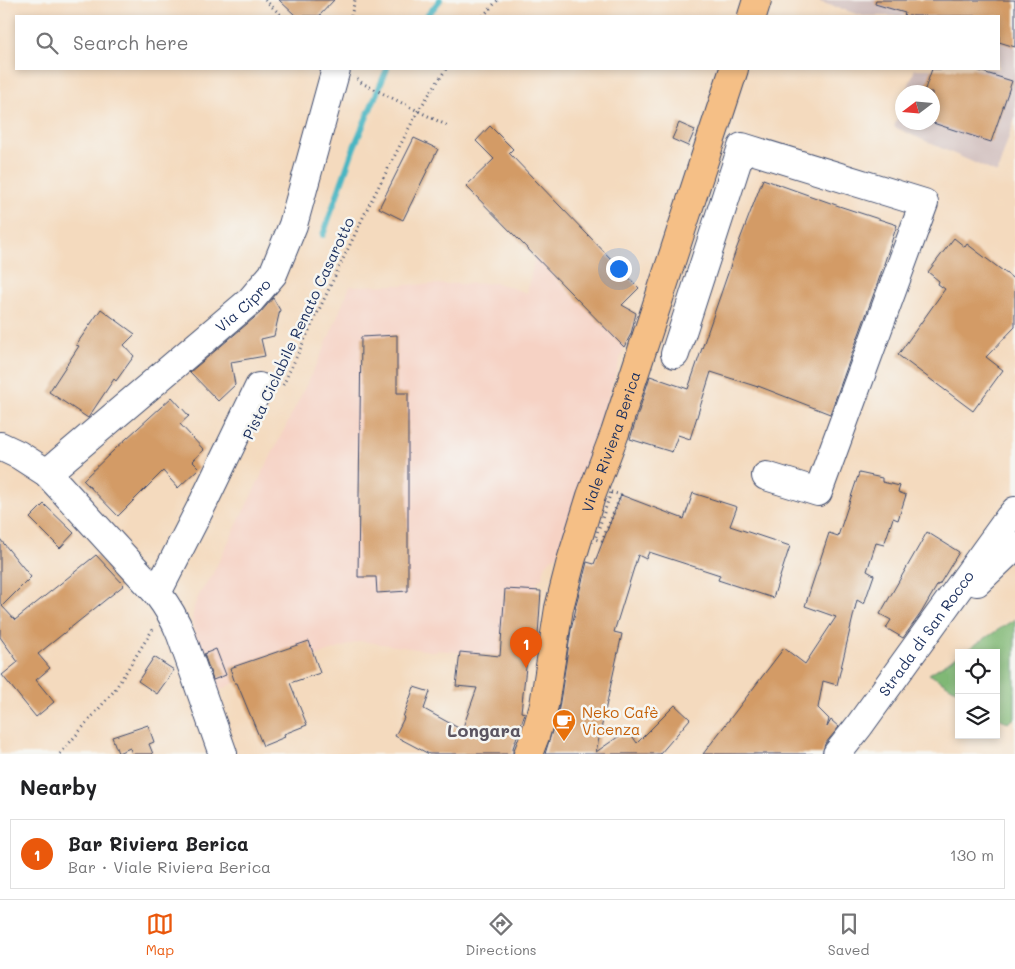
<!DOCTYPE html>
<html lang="en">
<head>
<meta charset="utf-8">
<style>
	body { margin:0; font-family:Mali,sans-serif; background:#f6f6f6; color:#202124 }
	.controls { position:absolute; right:15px; bottom:15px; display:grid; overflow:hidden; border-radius:0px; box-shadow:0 2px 8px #0003 }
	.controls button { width:45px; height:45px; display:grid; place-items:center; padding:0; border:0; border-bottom:1px solid #e0e0e0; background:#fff; color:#202124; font:25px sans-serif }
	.compass { position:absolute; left:895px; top:85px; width:45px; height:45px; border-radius:50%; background:#fff; box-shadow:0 2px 8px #0003; rotate:254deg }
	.you { position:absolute; left:618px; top:268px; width:18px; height:18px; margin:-12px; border:4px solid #fff; border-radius:50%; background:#1a73e8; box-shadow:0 0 0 8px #1a73e833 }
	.badge { display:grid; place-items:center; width:32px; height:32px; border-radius:50%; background:#ea580c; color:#fff; font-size:16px; font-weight:700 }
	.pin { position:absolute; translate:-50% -41px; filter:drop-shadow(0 1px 2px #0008) }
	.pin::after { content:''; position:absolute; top:26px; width:18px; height:15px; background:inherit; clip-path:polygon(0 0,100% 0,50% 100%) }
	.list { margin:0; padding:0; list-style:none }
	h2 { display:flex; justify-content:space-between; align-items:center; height:65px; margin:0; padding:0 20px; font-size:21px }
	h2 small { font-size:16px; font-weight:400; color:#757577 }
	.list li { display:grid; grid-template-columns:32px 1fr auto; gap:15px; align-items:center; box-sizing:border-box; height:70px; margin:0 10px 10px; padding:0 10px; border:1px solid #e0e0e0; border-radius:0px }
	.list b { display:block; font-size:19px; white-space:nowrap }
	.list p { margin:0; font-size:16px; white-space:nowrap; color:#757577 }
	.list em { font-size:16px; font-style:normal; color:#757577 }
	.icon { flex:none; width:28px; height:28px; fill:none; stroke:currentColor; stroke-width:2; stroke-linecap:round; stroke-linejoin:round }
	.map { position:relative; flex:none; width:1015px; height:754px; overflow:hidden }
	.search { position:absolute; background:#fff; box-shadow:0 2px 8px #0003; left:15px; right:15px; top:15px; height:55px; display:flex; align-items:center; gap:12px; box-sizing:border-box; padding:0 18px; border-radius:0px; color:#757577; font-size:19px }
	.sheet { height:145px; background:#fff }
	nav { display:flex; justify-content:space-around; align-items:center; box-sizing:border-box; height:70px; border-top:1px solid #e0e0e0; background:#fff; font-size:14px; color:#757577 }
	nav a { display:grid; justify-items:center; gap:2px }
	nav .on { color:#ea580c }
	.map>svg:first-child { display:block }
</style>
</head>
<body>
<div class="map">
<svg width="1015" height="754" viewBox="0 0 1015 754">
	<rect width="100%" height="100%" fill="#f6f6f2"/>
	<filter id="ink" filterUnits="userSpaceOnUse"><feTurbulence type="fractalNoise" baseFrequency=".02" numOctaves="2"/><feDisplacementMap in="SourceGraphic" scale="10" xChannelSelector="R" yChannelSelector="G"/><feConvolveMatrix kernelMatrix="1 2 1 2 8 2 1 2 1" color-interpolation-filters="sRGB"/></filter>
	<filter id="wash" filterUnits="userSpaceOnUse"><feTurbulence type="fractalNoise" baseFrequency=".0096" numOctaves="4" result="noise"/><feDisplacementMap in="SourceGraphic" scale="20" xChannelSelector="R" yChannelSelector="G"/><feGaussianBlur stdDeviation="1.12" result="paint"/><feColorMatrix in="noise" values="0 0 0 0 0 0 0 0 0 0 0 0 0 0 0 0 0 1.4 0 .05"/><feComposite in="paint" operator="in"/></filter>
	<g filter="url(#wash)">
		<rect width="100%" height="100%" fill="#f4dabe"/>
		<!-- built -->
		<path fill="#f6d2c4" d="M 535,257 L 624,347 L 558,555 L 553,557 L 545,566 L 542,578 L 537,582 L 536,591 L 505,589 L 501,647 L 537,650 L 535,660 L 437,650 L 437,652 L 361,641 L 235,683 L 212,694 L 197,650 L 192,620 L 194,607 L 200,593 L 210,579 L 324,349 L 350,286 L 497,283 L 527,293 Z"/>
		<!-- industrial -->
		<path fill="#d1bfbe" d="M 820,0 L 1015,0 L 1015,118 L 997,173 L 894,127 L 902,103 L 902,122 L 932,122 L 932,92 L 906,92 L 915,69 L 999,69 L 999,16 L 863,16 L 820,2 Z"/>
		<!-- forest -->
		<g fill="#80b875" stroke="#4e746a">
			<path d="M 1015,619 L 1015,718 L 1008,723 L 996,716 L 996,653 L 962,653 Z"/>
			<path d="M 959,655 L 959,692 L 929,674 Z"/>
		</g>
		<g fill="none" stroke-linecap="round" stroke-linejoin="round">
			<!-- stream -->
			<g stroke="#48b6c2" stroke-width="6">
				<path d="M 427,16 L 440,0"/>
				<path d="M 323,235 L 354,147 L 387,69"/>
			</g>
		</g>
		<g id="blocks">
			<!-- building -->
			<g fill="#d39b66">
				<path d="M 279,0 L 334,0 L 319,16 L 296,16 Z"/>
				<path d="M 876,0 L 1015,0 L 1015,47 L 999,42 L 999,16 L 904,16 L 905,13 L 875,4 Z"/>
				<path d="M 932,69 L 973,69 L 1012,81 L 991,142 L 930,122 L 932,122 L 932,92 L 924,92 Z"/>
				<path d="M 679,123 L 695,130 L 688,146 L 672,139 Z"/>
				<path d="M 490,126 L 513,149 L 509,153 L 639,288 L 622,305 L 636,313 L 631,334 L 624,347 L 466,186 L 494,159 L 476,141 Z"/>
				<path d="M 414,138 L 438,149 L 403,220 L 379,208 Z"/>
				<path d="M 763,179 L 839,206 L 897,225 L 877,285 L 830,414 L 758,386 L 758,387 L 711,372 L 690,439 L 678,435 L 672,452 L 630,439 L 650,376 L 688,389 L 736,250 Z"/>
				<path d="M 954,238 L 965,247 L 967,244 L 1015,280 L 1015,327 L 986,357 L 1003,370 L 973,411 L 898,355 L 945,289 L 938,284 L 939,281 L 928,272 Z"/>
				<path d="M 273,298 L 280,310 L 274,336 L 261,339 L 265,356 L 231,362 L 235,385 L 218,401 L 190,372 L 260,313 Z"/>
				<path d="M 101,309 L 135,334 L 124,345 L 134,356 L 116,381 L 114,379 L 88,418 L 49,392 L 79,346 L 76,345 Z"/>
				<path d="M 397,335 L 397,393 L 408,393 L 408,591 L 377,593 L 376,577 L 358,577 L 361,337 Z"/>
				<path d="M 172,397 L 189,416 L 180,424 L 204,450 L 192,461 L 199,468 L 178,488 L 163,471 L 118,516 L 83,480 L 115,449 Z"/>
				<path d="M 859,473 L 882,478 L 882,482 L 900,486 L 898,492 L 906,495 L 898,520 L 893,518 L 884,545 L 876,543 L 867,571 L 874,575 L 864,604 L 857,600 L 837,685 L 823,681 L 818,708 L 829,719 L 827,727 L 831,720 L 839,727 L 825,744 L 822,754 L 703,754 L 784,648 L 805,664 L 836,617 L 805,606 L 829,533 L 838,536 Z"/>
				<path d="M 693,493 L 737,507 L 730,526 L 790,546 L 773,598 L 718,580 L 720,575 L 649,552 L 646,559 L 638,555 L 614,632 L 622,634 L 596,752 L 628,730 L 637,743 L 675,705 L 690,719 L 660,754 L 545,754 L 559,708 L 571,630 L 576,608 L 575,608 L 584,574 L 587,562 L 594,564 L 621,495 L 684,519 Z"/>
				<path d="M 44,504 L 74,533 L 60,548 L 30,518 Z"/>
				<path d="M 927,532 L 959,552 L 939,585 L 938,584 L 921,613 L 903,638 L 886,628 L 891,620 L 880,614 Z"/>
				<path d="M 0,539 L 31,577 L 2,606 L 15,620 L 96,555 L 124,585 L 38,654 L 50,668 L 36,680 L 54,702 L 36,717 L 2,675 L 18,662 L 0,637 Z"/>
				<path d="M 505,589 L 541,591 L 537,650 L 528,649 L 521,712 L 525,713 L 513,748 L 513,754 L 429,754 L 395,736 L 404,718 L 403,717 L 414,687 L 430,692 L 424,709 L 462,730 L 477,688 L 456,686 L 460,652 L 500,656 Z"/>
				<path d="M 309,641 L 320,673 L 290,683 L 307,725 L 284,734 L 285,737 L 263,746 L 237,683 L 235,683 L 230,668 Z"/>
				<path d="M 216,649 L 226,675 L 213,680 L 204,654 Z"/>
				<path d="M 154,657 L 174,670 L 157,694 L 138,681 Z"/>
				<path d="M 148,725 L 154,742 L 149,744 L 153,754 L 132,754 L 130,748 L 118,753 L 112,737 Z"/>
			</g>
		</g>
	</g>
	<g filter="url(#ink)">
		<use href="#blocks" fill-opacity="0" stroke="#3c496c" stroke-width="1"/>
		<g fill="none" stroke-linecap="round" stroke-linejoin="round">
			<!-- minor casing -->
			<g stroke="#3c496c" stroke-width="30">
				<g id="minor">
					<path d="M 675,354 L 742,147 L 924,203 L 818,492 L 766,476"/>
					<path d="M 0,446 L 19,455 L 47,473 L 157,593 C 167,606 175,619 181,635 L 223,754"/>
					<path id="s1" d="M 47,473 L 250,301 L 273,274 L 293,225 L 336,69"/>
					<path d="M 977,582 L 1015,546"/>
					<path d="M 157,593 L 204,501 L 259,387"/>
					<path id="s2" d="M 837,754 L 859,726 L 1009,518 L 1015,511"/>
				</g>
			</g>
			<!-- major casing -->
			<g stroke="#3c496c" stroke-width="30">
				<g id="major">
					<path d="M 752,16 L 757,0"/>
					<path id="s3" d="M 528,754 L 535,736 L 544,705 L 559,608 L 571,561 L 591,496 L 615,433 L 734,69"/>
				</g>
			</g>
			<!-- path -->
			<g stroke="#3c496c" stroke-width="3" stroke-dasharray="1 4" stroke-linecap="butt">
				<path d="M 265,0 L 282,16"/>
				<path d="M 351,16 L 355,0"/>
				<path d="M 483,16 L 498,0"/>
				<path d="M 357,79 L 362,83 L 450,127"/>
				<path d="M 283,385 L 368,207 L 418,111 L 446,69"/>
				<path d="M 611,492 L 621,495 L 602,541 L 595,539 Z"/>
				<path d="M 60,754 L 114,691 L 153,629"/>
			</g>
			<!-- minor -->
			<use href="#minor" stroke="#fff" stroke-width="28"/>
			<!-- major -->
			<use href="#major" stroke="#f5bf86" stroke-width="28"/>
		</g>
	</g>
	<!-- icons -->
	<defs>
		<g id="cafe-pin" transform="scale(1.25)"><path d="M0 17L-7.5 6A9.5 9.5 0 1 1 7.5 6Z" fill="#e8710a" stroke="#f6f6f2"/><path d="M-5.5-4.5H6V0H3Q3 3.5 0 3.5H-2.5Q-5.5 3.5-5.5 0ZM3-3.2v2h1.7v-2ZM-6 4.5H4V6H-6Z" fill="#fff"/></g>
	</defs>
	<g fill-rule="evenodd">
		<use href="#cafe-pin" x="564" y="721"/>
	</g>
	<g text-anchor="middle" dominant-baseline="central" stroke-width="5" stroke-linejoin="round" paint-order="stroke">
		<!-- street labels -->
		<g font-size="15" fill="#1b2f5e" stroke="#f6f6f2">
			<text stroke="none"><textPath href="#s1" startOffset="258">Via Cipro</textPath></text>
			<text transform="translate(298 328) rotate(-65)">Pista Ciclabile Renato Casarotto</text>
			<text stroke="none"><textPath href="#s3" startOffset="324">Viale Riviera Berica</textPath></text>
			<text stroke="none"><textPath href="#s2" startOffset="150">Strada di San Rocco</textPath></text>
		</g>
		<!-- food labels -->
		<g font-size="15" fill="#c56008" stroke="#f6f6f2" text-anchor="start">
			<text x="582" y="712">Neko Cafè<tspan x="582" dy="17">Vicenza</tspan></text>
		</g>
		<!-- quarter labels -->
		<g font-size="18" font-weight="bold" fill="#5b5561" stroke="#f6f6f2">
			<text x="484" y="730">Longara</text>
		</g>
	</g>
</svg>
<div class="controls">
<button><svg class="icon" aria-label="locate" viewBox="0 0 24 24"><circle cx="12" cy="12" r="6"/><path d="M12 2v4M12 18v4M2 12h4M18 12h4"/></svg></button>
<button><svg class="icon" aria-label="layers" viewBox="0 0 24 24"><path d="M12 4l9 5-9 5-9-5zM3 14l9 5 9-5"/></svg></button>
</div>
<svg class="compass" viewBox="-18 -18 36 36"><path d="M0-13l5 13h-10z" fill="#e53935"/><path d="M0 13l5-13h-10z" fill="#757577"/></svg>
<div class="you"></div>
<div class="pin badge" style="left:526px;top:668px">1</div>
<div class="search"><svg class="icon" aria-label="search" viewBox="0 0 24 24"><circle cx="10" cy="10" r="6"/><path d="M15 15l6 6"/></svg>Search here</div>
</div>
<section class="sheet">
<h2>Nearby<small></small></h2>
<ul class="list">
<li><span class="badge">1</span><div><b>Bar Riviera Berica</b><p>Bar · Viale Riviera Berica</p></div><em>130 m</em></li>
</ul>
</section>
<nav>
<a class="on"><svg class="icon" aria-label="map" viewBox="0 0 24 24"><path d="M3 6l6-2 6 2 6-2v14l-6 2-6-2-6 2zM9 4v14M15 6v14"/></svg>Map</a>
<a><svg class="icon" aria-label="directions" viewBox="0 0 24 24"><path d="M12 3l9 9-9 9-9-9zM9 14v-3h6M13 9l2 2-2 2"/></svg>Directions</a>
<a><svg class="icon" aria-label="saved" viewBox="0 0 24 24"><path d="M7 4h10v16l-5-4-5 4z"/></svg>Saved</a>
</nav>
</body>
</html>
